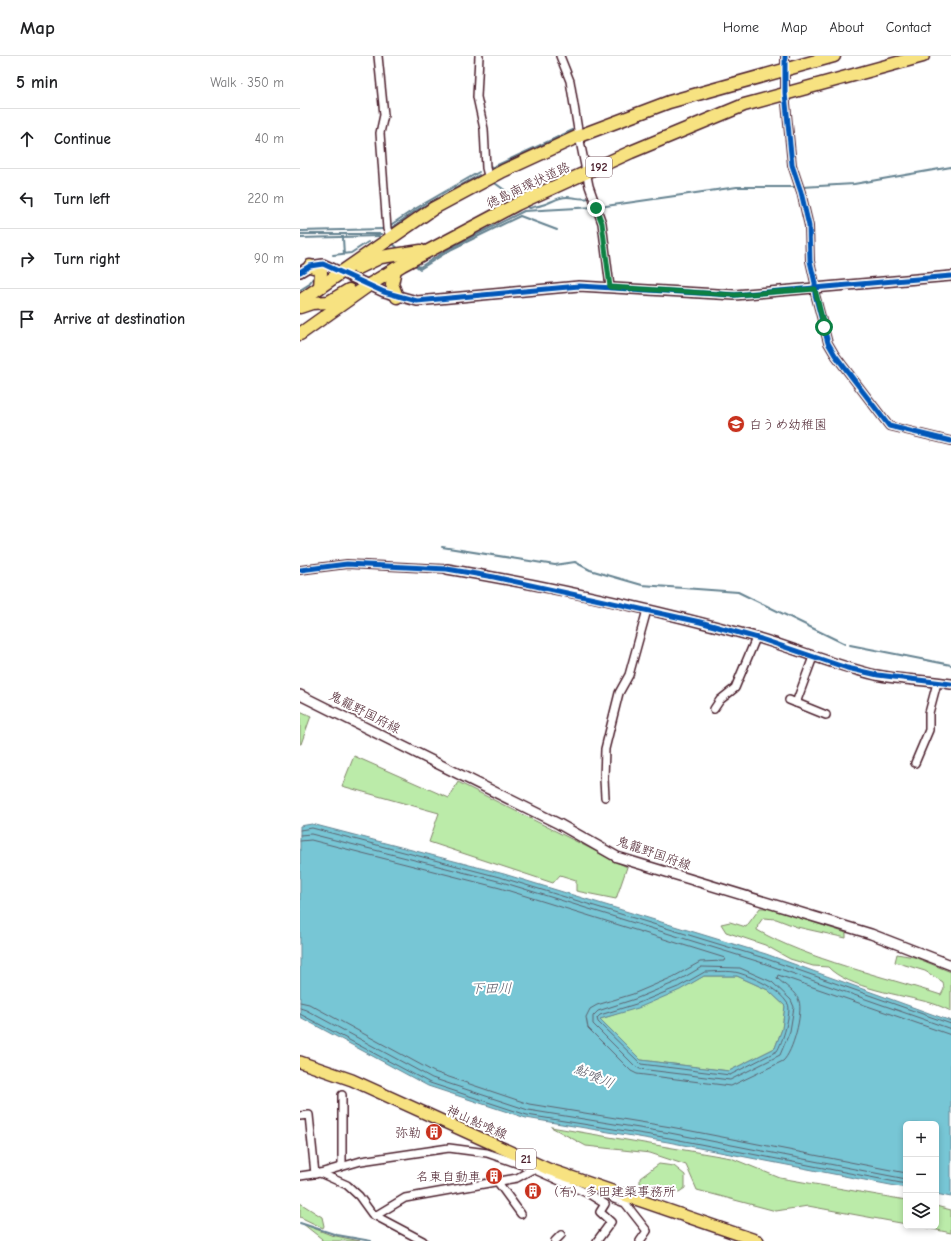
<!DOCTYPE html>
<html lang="en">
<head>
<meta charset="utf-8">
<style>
	body { margin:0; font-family:"Comic Neue","Klee One",sans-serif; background:#f6f6f6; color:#202124 }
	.controls { position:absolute; right:12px; bottom:12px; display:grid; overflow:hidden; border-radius:6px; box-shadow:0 2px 6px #0003 }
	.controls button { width:36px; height:36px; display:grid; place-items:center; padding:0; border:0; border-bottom:1px solid #e0e0e0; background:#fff; color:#202124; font:20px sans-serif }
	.stop { position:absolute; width:12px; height:12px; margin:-9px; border:3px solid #0b8043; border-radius:50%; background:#fff }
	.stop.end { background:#0b8043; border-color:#fff; box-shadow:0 1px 4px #0008 }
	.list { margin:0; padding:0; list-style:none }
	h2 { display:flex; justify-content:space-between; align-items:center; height:52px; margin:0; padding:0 16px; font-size:17px }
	h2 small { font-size:13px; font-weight:400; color:#757577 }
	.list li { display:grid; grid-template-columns:26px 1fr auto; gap:12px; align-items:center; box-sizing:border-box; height:60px; padding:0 16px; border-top:1px solid #e0e0e0 }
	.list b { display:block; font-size:15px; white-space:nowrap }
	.list em { font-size:13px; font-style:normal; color:#757577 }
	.icon { flex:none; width:22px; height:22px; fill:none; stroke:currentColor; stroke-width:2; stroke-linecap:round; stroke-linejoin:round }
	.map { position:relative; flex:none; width:651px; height:1185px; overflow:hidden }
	header { display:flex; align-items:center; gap:24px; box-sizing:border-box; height:56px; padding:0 20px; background:#fff; border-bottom:1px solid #e0e0e0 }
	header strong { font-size:19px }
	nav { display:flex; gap:22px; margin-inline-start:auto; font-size:14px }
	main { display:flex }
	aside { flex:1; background:#fff }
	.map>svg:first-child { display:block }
</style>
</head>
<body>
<header>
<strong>Map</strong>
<nav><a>Home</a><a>Map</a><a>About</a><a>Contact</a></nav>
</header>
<main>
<aside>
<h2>5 min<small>Walk · 350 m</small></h2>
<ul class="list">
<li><svg class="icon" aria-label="ahead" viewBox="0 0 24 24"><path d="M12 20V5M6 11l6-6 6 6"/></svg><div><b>Continue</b></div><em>40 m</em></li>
<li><svg class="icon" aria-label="left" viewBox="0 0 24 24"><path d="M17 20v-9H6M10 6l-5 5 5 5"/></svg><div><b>Turn left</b></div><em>220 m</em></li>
<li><svg class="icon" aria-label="right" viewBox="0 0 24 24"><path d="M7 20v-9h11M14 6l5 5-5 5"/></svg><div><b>Turn right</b></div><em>90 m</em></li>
<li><svg class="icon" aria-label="arrive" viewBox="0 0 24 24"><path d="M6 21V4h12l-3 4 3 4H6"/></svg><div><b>Arrive at destination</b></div></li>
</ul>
</aside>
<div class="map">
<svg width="651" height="1185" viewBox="0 0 651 1185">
	<rect width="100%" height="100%" fill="#fff"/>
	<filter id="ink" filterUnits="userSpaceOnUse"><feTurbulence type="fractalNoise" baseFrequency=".025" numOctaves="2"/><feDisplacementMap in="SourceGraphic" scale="8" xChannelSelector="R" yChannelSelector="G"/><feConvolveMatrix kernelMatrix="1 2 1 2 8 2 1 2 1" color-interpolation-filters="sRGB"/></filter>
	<g filter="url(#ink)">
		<!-- green -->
		<g fill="#bbeba9" stroke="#82856a">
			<path d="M 0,655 L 11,660 L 1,688 L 0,688 Z"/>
			<path d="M 54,700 L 149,742 L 158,726 L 327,811 L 316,843 L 276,835 L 276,824 L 260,819 L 253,827 L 129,786 L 139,757 L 42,730 Z"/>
			<path d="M 460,852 L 470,852 L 546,877 L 546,882 L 497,871 L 476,863 L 463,862 L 458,869 L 457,874 C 509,904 583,920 641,939 L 644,933 L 643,926 L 625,915 L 595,906 L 597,898 L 614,901 L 651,916 L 651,955 C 644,952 638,949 631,947 C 603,939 547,932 528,911 L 513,910 L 490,903 L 465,889 L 426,876 L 421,868 L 430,866 L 446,871 Z"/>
			<path d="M 404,920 L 437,920 L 468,934 L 485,950 L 482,973 L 475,992 L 429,1015 L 341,1004 L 300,963 C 337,952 371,939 404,920 Z"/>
			<path d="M 251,1071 L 431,1102 L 480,1122 L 606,1144 L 606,1168 L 508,1150 L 476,1155 L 397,1134 L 386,1109 L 350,1097 L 286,1090 Z"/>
			<path d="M 359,1108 L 374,1110 L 385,1119 L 385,1132 L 379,1136 L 362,1130 L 356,1136 L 347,1136 L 340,1130 L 340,1122 Z"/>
			<path d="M 0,1147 L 22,1161 L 24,1170 L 23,1172 L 0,1161 Z"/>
			<path d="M 636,1150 L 651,1154 L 651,1177 L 618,1170 L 636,1170 Z"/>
			<path d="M 3,1168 L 31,1179 L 60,1185 L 21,1185 L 22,1183 Z"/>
		</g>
		<!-- water -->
		<path fill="#77c6d5" stroke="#658391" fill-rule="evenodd" d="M 12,768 L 204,818 L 466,898 L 651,965 L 651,1141 L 636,1138 L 636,1068 L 606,1068 L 606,1132 L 368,1086 L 226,1062 L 128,1030 L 0,961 L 0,770 ZM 404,920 L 437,920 L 468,934 L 485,950 L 482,973 L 475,992 L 429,1015 L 341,1004 L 300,963 L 338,952 L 380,934 Z"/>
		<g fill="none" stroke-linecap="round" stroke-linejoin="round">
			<!-- shore -->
			<g stroke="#5c626f" stroke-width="1">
				<path d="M 0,774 L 12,772 L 203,822 L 464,902 L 651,968"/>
				<path d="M 0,779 L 11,778 L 202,826 L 463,907 L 651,973"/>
				<path d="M 0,785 L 11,784 L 200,832 L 425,902 L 424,905 L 400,906 L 373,921 L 333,938 L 297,949 L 290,953 L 286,961 L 288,972 L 331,1015 L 337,1018 L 431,1030 L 483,1005 C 493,996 503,957 499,945 C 496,936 484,929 477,922 L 478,919 L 651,979"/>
				<path d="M 402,911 L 440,912 L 472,926 L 491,944 L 494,951 L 490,975 L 480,999 L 430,1024 L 340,1013 L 335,1010 L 293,968 L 293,960 L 298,955 L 335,943 L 376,926 Z"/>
				<path d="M 405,916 C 415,916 429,914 439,917 C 455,922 478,932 488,948 C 492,955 482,988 477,995 L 430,1019 L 341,1008 L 298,966 L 297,962 L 300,959 L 336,948 L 378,931 Z"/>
				<path d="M 0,946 L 9,948 L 134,1016 L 229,1048 L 371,1071 L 606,1117"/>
				<path d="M 0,952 L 6,954 L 132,1022 L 228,1054 L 370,1077 L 606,1123"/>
				<path d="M 0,958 L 130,1027 L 227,1059 L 369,1082 L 606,1128"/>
			</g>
			<!-- stream -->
			<g stroke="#658391" stroke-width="2">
				<path d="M 191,112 L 273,74"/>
				<path d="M 192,125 L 217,143"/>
				<path d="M 502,131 L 554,128 L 651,111"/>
				<path d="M 228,151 L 230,152 C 235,150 237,151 242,149 C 251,147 257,141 267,141 C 275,141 281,144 289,142"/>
				<path d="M 299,151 L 437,131 L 497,131"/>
				<path d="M 89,170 L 113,154 L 179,116"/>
				<path d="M 91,172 L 115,155 L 179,119"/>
				<path d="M 0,175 L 84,173"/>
				<path d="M 0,178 L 81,178"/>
				<path d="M 0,182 L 79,180"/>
				<path d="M 43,182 L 44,199"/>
				<path d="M 92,187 L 100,194"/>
				<path d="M 33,199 L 51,197 L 68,186"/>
				<path d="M 117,209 L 120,211 L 152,191 L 224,155 L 295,151"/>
				<path d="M 116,210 L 120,213 L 152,193 L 220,160 L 257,174"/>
				<path d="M 0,234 L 8,229 L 16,218"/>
				<path d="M 142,491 L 255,509 L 275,506 L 290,514 L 342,529 L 438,536 L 545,588"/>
				<path d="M 550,589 L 651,609"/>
				<path d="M 0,1167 L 37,1179 L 71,1185"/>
			</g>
			<!-- street casing -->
			<g stroke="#4a1f2b" stroke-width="10">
				<g id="street">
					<path d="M 78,0 L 84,59 L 80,77 L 87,173 L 91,181"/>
					<path d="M 179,0 L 177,41 L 184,73 L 186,112 L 189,123"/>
					<path d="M 260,0 L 270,25 L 279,80 L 289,130 L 302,167 L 310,231"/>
					<path d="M 485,0 L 485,37 L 492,109 L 501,136 L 509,170 L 510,205 L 515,227 L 515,238 L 528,287 L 535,299 L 589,370 L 651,385"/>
					<path d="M 0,514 L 47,508 L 147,513"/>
					<path d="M 489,644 L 526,659"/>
					<path d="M 496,647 L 513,601"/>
					<path d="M 414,653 L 420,644 L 435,632 L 456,582"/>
					<path d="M 615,707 L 629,674 L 629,657 L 637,627"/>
					<path d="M 305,741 L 304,723 L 305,693 L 319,637 L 329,619 L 347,554"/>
					<path d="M 42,1039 L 42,1110"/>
					<path d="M 0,1060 L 9,1059 L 15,1118"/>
					<path d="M 20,1117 L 61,1105 L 149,1092 L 187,1097 L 234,1113"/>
					<path d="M 0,1120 L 20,1117 L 47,1129 L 59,1140 L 72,1158 L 123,1185"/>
					<path d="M 197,1125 L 221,1158"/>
					<path d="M 306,1133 L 314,1143 L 325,1147 L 347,1175 L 340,1185"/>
					<path d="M 75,1160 L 105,1142 L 217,1122 L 233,1113 L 289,1138 L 305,1148 L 300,1156 L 311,1166 L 297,1185"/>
					<path d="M 255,1185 L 261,1179"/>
				</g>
			</g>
			<!-- secondary casing -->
			<g stroke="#4a1f2b" stroke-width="12">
				<g id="secondary">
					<path d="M 0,216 L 10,210 L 23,208 L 84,236 L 117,245 L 279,230 L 435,239 L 651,220"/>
					<path d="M 147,513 C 249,530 351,553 452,580 C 494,592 533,609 576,619 C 601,624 626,624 651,628"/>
					<path d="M 0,639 L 259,768 L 317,801 L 571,878 L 651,909"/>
				</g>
			</g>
			<!-- primary casing -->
			<g stroke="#4a1f2b" stroke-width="14">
				<path id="primary" d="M 0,1006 L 52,1024 L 248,1113 L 458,1185"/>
			</g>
			<!-- highway casing -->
			<g stroke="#4a1f2b" stroke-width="15">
				<g id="highway">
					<path d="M 10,210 L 17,212 L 21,216 L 20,231"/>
					<path d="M 58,212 L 81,201 L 121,195"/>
					<path d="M 95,213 L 92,228 L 97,241"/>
					<path d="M 0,245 L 134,152 L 203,115 L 279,80 L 369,46 L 534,0"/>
					<path d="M 0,251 L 12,247 L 29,246 L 49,234"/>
					<path d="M 0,278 L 69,229 L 102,209 L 217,148 L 331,96 L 444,49 L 623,0"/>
				</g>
			</g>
			<!-- street -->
			<use href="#street" stroke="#fff" stroke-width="7"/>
			<!-- secondary -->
			<use href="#secondary" stroke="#fff" stroke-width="9"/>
			<!-- primary -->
			<use href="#primary" stroke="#f7e281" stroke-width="11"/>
			<!-- highway -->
			<use href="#highway" stroke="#f7e281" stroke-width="12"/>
			<!-- cycleway casing -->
			<g stroke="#fff" stroke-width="8">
				<g id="cycleway">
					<path d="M 485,0 L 485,37 L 492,109 L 501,136 L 509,170 L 510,205 L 515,227 L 515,238 L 528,287 L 535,299 L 589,370 L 651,385"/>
					<path d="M 0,216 L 10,210 L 23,208 L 84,236 L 117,245 L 279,230 L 435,239 L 651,220"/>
					<path d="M 0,514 L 47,508 L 66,509 L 147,513 L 194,521 L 400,566 L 461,583 L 547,612 L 578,619 L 651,628"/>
				</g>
			</g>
			<!-- cycleway -->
			<use href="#cycleway" stroke="#0057b8" stroke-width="5"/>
		</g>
	</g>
	<g fill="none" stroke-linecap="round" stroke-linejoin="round" filter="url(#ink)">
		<!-- route -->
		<path stroke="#0b8043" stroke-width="5" d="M 296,152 L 302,167 L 310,231 L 435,239 L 515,233 L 524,271"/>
	</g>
	<!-- icons -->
	<defs>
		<g id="school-disc" transform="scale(0.9)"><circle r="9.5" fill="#c8321e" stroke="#fff"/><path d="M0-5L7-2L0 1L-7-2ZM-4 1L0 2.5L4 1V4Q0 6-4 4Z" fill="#fff"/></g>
		<g id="building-disc" transform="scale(0.9)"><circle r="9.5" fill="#c8321e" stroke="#fff"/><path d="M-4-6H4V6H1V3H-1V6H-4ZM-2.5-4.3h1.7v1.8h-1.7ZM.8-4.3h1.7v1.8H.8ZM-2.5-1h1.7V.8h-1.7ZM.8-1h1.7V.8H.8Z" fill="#fff"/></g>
	</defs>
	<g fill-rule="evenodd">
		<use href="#school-disc" x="436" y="368"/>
		<use href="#building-disc" x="134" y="1076"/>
		<use href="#building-disc" x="194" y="1120"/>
		<use href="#building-disc" x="233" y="1135"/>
	</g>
	<g text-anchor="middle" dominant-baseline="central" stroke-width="4" stroke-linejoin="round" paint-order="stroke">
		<!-- shield labels -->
		<g fill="#fff" stroke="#80626b" stroke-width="1">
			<rect x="286" y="101" width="26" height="20" rx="3"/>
			<rect x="216" y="1093" width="20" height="20" rx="3"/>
		</g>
		<g font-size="12" font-weight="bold" fill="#4a1f2b">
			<text x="299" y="111">192</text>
			<text x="226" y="1103">21</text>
		</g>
		<!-- street labels -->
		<g font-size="13" fill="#4a1f2b" stroke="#fff">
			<text transform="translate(228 129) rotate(-25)">徳島南環状道路</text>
			<text transform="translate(65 656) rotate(27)">鬼籠野国府線</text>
			<text transform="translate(354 797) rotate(19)">鬼籠野国府線</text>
			<text transform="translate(177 1066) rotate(24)">神山鮎喰線</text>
		</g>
		<!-- poi labels -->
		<g font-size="13" fill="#4a1f2b" stroke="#fff" text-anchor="start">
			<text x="449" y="368">白うめ幼稚園</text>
			<text x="121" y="1076" text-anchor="end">弥勒</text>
			<text x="181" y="1120" text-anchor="end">名東自動車</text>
			<text x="246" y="1135">（有）多田建築事務所</text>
		</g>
		<!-- water labels -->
		<g font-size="14" font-style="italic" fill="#5a5966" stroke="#fff">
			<text x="191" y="932">下田川</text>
			<text transform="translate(294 1020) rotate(23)">鮎喰川</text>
		</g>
	</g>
</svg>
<div class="controls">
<button>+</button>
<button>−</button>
<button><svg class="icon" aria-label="layers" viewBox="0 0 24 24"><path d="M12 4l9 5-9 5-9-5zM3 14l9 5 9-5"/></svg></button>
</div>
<div class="stop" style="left:524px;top:271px"></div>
<div class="stop end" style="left:296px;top:152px"></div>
</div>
</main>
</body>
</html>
